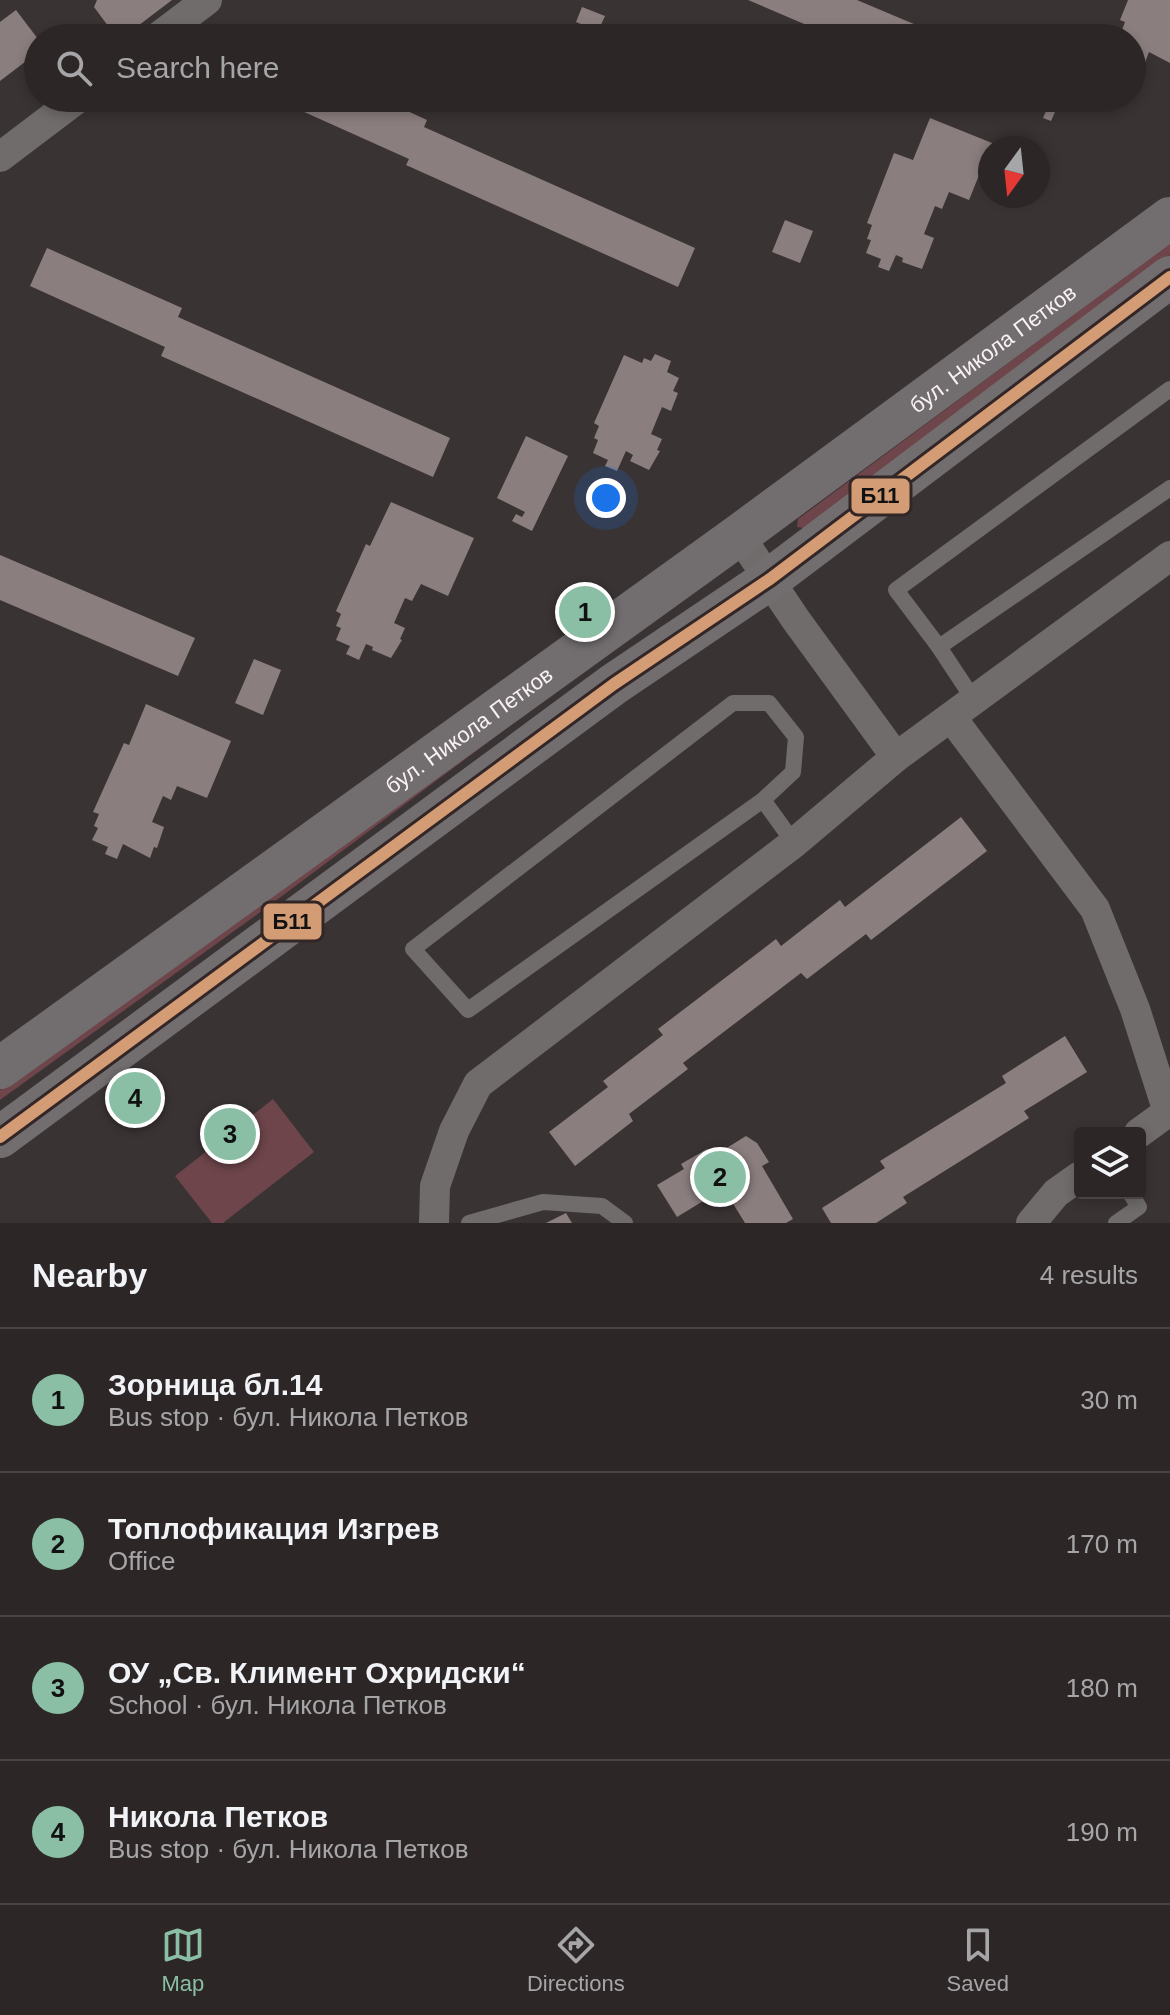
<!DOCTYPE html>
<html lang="en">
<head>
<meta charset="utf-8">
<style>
	body { margin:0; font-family:Helvetica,sans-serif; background:#342e2f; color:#f1f3f6 }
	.controls { position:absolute; right:24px; bottom:24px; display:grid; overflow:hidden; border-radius:8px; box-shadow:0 4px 12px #0003 }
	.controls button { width:72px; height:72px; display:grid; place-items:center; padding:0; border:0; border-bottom:2px solid #484344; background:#2c2627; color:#f1f3f6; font:40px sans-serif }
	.compass { position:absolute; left:978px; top:136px; width:72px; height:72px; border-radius:50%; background:#2c2627; box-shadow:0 4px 12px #0003; rotate:195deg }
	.you { position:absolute; left:606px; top:498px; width:28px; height:28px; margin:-20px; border:6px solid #fff; border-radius:50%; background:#1a73e8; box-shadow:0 0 0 12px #1a73e833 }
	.badge { display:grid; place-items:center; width:52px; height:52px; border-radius:50%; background:#8abfa5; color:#111; font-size:26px; font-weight:700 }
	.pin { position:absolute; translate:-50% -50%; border:4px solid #fff; box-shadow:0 2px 8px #0006 }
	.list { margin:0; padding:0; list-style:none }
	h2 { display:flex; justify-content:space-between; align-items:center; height:104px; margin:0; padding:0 32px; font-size:34px }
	h2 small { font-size:26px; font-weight:400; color:#a6a5a7 }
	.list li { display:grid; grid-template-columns:52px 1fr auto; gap:24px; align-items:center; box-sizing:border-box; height:144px; padding:0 32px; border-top:2px solid #484344 }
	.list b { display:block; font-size:30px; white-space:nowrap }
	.list p { margin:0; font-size:26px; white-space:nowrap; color:#a6a5a7 }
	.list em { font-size:26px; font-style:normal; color:#a6a5a7 }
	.icon { flex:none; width:44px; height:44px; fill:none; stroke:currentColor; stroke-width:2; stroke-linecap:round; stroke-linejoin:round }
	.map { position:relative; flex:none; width:1170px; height:1223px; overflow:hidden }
	.search { position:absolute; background:#2c2627; box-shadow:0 4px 12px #0003; left:24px; right:24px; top:24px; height:88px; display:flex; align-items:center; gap:20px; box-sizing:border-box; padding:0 28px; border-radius:44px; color:#a6a5a7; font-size:30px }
	.sheet { height:680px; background:#2c2627 }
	nav { display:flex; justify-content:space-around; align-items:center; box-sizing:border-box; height:112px; border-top:2px solid #484344; background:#2c2627; font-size:22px; color:#a6a5a7 }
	nav a { display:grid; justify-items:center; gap:4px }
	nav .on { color:#8abfa5 }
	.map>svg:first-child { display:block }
</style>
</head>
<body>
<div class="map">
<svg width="1170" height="1223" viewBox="0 0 1170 1223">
	<rect width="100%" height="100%" fill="#3a3334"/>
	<!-- green -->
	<g fill="#6d454a">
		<path d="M 1170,243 L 1170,255 L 804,528 L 797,527 L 798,519 Z"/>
		<path d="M 713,574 L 266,908 L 0,1100 L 0,1090 L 256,895 Z"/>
		<path d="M 273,1099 L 314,1152 L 223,1223 L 212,1223 L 175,1176 Z"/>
	</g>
	<!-- building -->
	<g fill="#8b7e7f">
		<path d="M 97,0 L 172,0 L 122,38 L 117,38 L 94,7 Z"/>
		<path d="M 748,0 L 857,0 L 947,38 L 837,38 Z"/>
		<path d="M 1128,0 L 1170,0 L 1170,63 L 1149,52 L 1143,68 L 1132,63 L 1134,56 L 1132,55 L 1132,38 L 1124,38 L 1120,35 L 1125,22 L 1120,20 Z"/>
		<path d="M 582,7 L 605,16 L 598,31 L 576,22 Z"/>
		<path d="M 16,10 L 38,39 L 38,52 L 0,81 L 0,22 Z"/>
		<path d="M 273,98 L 379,98 L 427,120 L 424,127 L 695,248 L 678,287 L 406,165 L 409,159 Z"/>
		<path d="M 1016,98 L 1061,98 L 1051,121 L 1043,118 L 1046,111 Z"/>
		<path d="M 930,118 L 992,143 L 969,200 L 949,192 L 942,209 L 935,206 L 924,234 L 934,238 L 922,269 L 902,262 L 903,258 L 896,255 L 889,271 L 878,267 L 881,259 L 866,253 L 871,240 L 867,239 L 872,225 L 867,223 L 894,153 L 913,160 Z"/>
		<path d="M 785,220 L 813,231 L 800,263 L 772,252 Z"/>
		<path d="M 47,248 L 182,308 L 178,317 L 450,438 L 433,477 L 161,356 L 165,347 L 30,286 Z"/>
		<path d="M 655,354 L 671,361 L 667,372 L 679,378 L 673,391 L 678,393 L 671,411 L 662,407 L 651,434 L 662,439 L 657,450 L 660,451 L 649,470 L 630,461 L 633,455 L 626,451 L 617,471 L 605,466 L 608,460 L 593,453 L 598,440 L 594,438 L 599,426 L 594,423 L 624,355 L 642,363 L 644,358 L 651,361 Z"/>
		<path d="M 526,436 L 568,456 L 532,531 L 512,521 L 516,514 L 522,517 L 525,512 L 497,498 Z"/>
		<path d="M 391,502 L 474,538 L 448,596 L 421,584 L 412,601 L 405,598 L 394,623 L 405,628 L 400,639 L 402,640 L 391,658 L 372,650 L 373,647 L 366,644 L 359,660 L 346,654 L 350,646 L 336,640 L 341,628 L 336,626 L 341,614 L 336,611 L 366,544 L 370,546 Z"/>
		<path d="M 0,555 L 195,638 L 178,676 L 0,600 Z"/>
		<path d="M 254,659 L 281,670 L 263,715 L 235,703 Z"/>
		<path d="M 146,704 L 231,741 L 207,798 L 177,786 L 171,800 L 163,796 L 152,822 L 164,827 L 157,848 L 154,847 L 150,858 L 123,844 L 117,859 L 105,854 L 108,847 L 92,840 L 98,828 L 94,826 L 99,814 L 93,812 L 124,743 L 129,745 Z"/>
		<path d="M 961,817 L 987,851 L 871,940 L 866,934 L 807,979 L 801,973 L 683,1063 L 688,1069 L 629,1114 L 633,1121 L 575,1166 L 549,1132 L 608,1087 L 603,1081 L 663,1035 L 658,1029 L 776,939 L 781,946 L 840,900 L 845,907 Z"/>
		<path d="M 1065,1036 L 1087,1072 L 1024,1111 L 1029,1118 L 903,1197 L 907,1203 L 876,1223 L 831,1223 L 822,1208 L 885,1168 L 880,1161 L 1006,1083 L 1002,1076 Z"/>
		<path d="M 746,1136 L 757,1143 L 769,1162 L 762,1166 L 793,1219 L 786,1223 L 745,1223 L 732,1202 L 726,1206 L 718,1192 L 677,1217 L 657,1185 L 684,1169 L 681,1164 L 707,1149 L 712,1157 Z"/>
		<path d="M 566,1213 L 572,1223 L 546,1223 Z"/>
	</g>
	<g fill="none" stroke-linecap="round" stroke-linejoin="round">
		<!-- service -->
		<g stroke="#706c6c" stroke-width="16">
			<path d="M 939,647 L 1170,488"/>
			<path d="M 974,700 L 939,647 L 896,590 L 1170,389"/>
			<path d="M 733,703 L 769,703 L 796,737 L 793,772 L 763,800 L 468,1010 L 413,949 Z"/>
			<path d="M 763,800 L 794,843"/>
			<path d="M 469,1223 L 543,1202 L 602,1206 L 625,1223"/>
			<path d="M 1116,1223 L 1139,1207 L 1130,1193"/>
		</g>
		<!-- minor -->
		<g stroke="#706c6c" stroke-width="30">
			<path d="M 157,38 L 207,0"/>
			<path d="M 0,157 L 78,98"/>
			<path d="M 739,535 L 796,620 L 896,757 L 1170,556"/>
			<path d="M 951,717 L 1095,909 L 1135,1009 L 1168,1112 L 1139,1133"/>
			<path d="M 434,1223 L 435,1186 L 454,1131 L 478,1084 L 794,843 L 896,757"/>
			<path d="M 1031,1223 L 1056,1193 L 1080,1176"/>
		</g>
		<!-- secondary -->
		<g stroke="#726e6f" stroke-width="42">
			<path id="s1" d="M 0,1068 L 739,535 L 1170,218"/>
			<path d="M 0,1137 L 614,684 L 770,579 L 1170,277"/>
		</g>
		<!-- bus-1 casing -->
		<g stroke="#332627" stroke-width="18">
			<path id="bus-1" d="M 0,1137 L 614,684 L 770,579 L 1170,277"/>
		</g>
		<!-- bus-1 -->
		<use href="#bus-1" stroke="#d39c74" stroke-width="12"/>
	</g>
	<g text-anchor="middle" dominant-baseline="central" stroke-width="8" stroke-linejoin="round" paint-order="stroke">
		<!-- street labels -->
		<g font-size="22" fill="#faf1f2" stroke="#332627">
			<text stroke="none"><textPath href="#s1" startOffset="1226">бул. Никола Петков</textPath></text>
			<text stroke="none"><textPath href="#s1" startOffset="578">бул. Никола Петков</textPath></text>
		</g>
	</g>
	<g stroke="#332627" stroke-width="3">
		<rect x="850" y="477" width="61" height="38" rx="8" fill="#d39c74"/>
		<rect x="262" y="902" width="61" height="39" rx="8" fill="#d39c74"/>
	</g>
	<g font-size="22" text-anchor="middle" font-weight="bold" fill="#111">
		<text x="880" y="503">Б11</text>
		<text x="292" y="929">Б11</text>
	</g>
</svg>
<div class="controls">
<button><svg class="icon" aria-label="layers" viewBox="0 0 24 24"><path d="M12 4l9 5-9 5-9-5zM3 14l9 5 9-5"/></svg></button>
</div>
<svg class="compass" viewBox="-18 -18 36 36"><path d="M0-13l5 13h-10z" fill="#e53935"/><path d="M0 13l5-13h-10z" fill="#a6a5a7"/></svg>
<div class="you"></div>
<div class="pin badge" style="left:585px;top:612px">1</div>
<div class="pin badge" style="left:720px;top:1177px">2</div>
<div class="pin badge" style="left:230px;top:1134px">3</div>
<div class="pin badge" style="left:135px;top:1098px">4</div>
<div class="search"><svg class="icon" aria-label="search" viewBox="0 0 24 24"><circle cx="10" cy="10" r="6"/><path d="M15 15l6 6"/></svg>Search here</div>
</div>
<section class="sheet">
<h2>Nearby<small>4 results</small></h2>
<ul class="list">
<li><span class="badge">1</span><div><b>Зорница бл.14</b><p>Bus stop · бул. Никола Петков</p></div><em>30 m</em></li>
<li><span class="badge">2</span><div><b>Топлофикация Изгрев</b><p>Office</p></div><em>170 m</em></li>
<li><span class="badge">3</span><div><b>ОУ „Св. Климент Охридски“</b><p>School · бул. Никола Петков</p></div><em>180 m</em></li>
<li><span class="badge">4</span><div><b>Никола Петков</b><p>Bus stop · бул. Никола Петков</p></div><em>190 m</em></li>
</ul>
</section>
<nav>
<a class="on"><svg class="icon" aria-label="map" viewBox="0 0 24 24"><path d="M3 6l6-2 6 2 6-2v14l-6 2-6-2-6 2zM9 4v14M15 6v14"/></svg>Map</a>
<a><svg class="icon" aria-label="directions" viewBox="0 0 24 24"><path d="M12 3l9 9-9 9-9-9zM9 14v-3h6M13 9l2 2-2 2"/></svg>Directions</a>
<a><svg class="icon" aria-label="saved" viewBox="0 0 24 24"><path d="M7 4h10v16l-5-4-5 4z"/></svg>Saved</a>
</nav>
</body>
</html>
